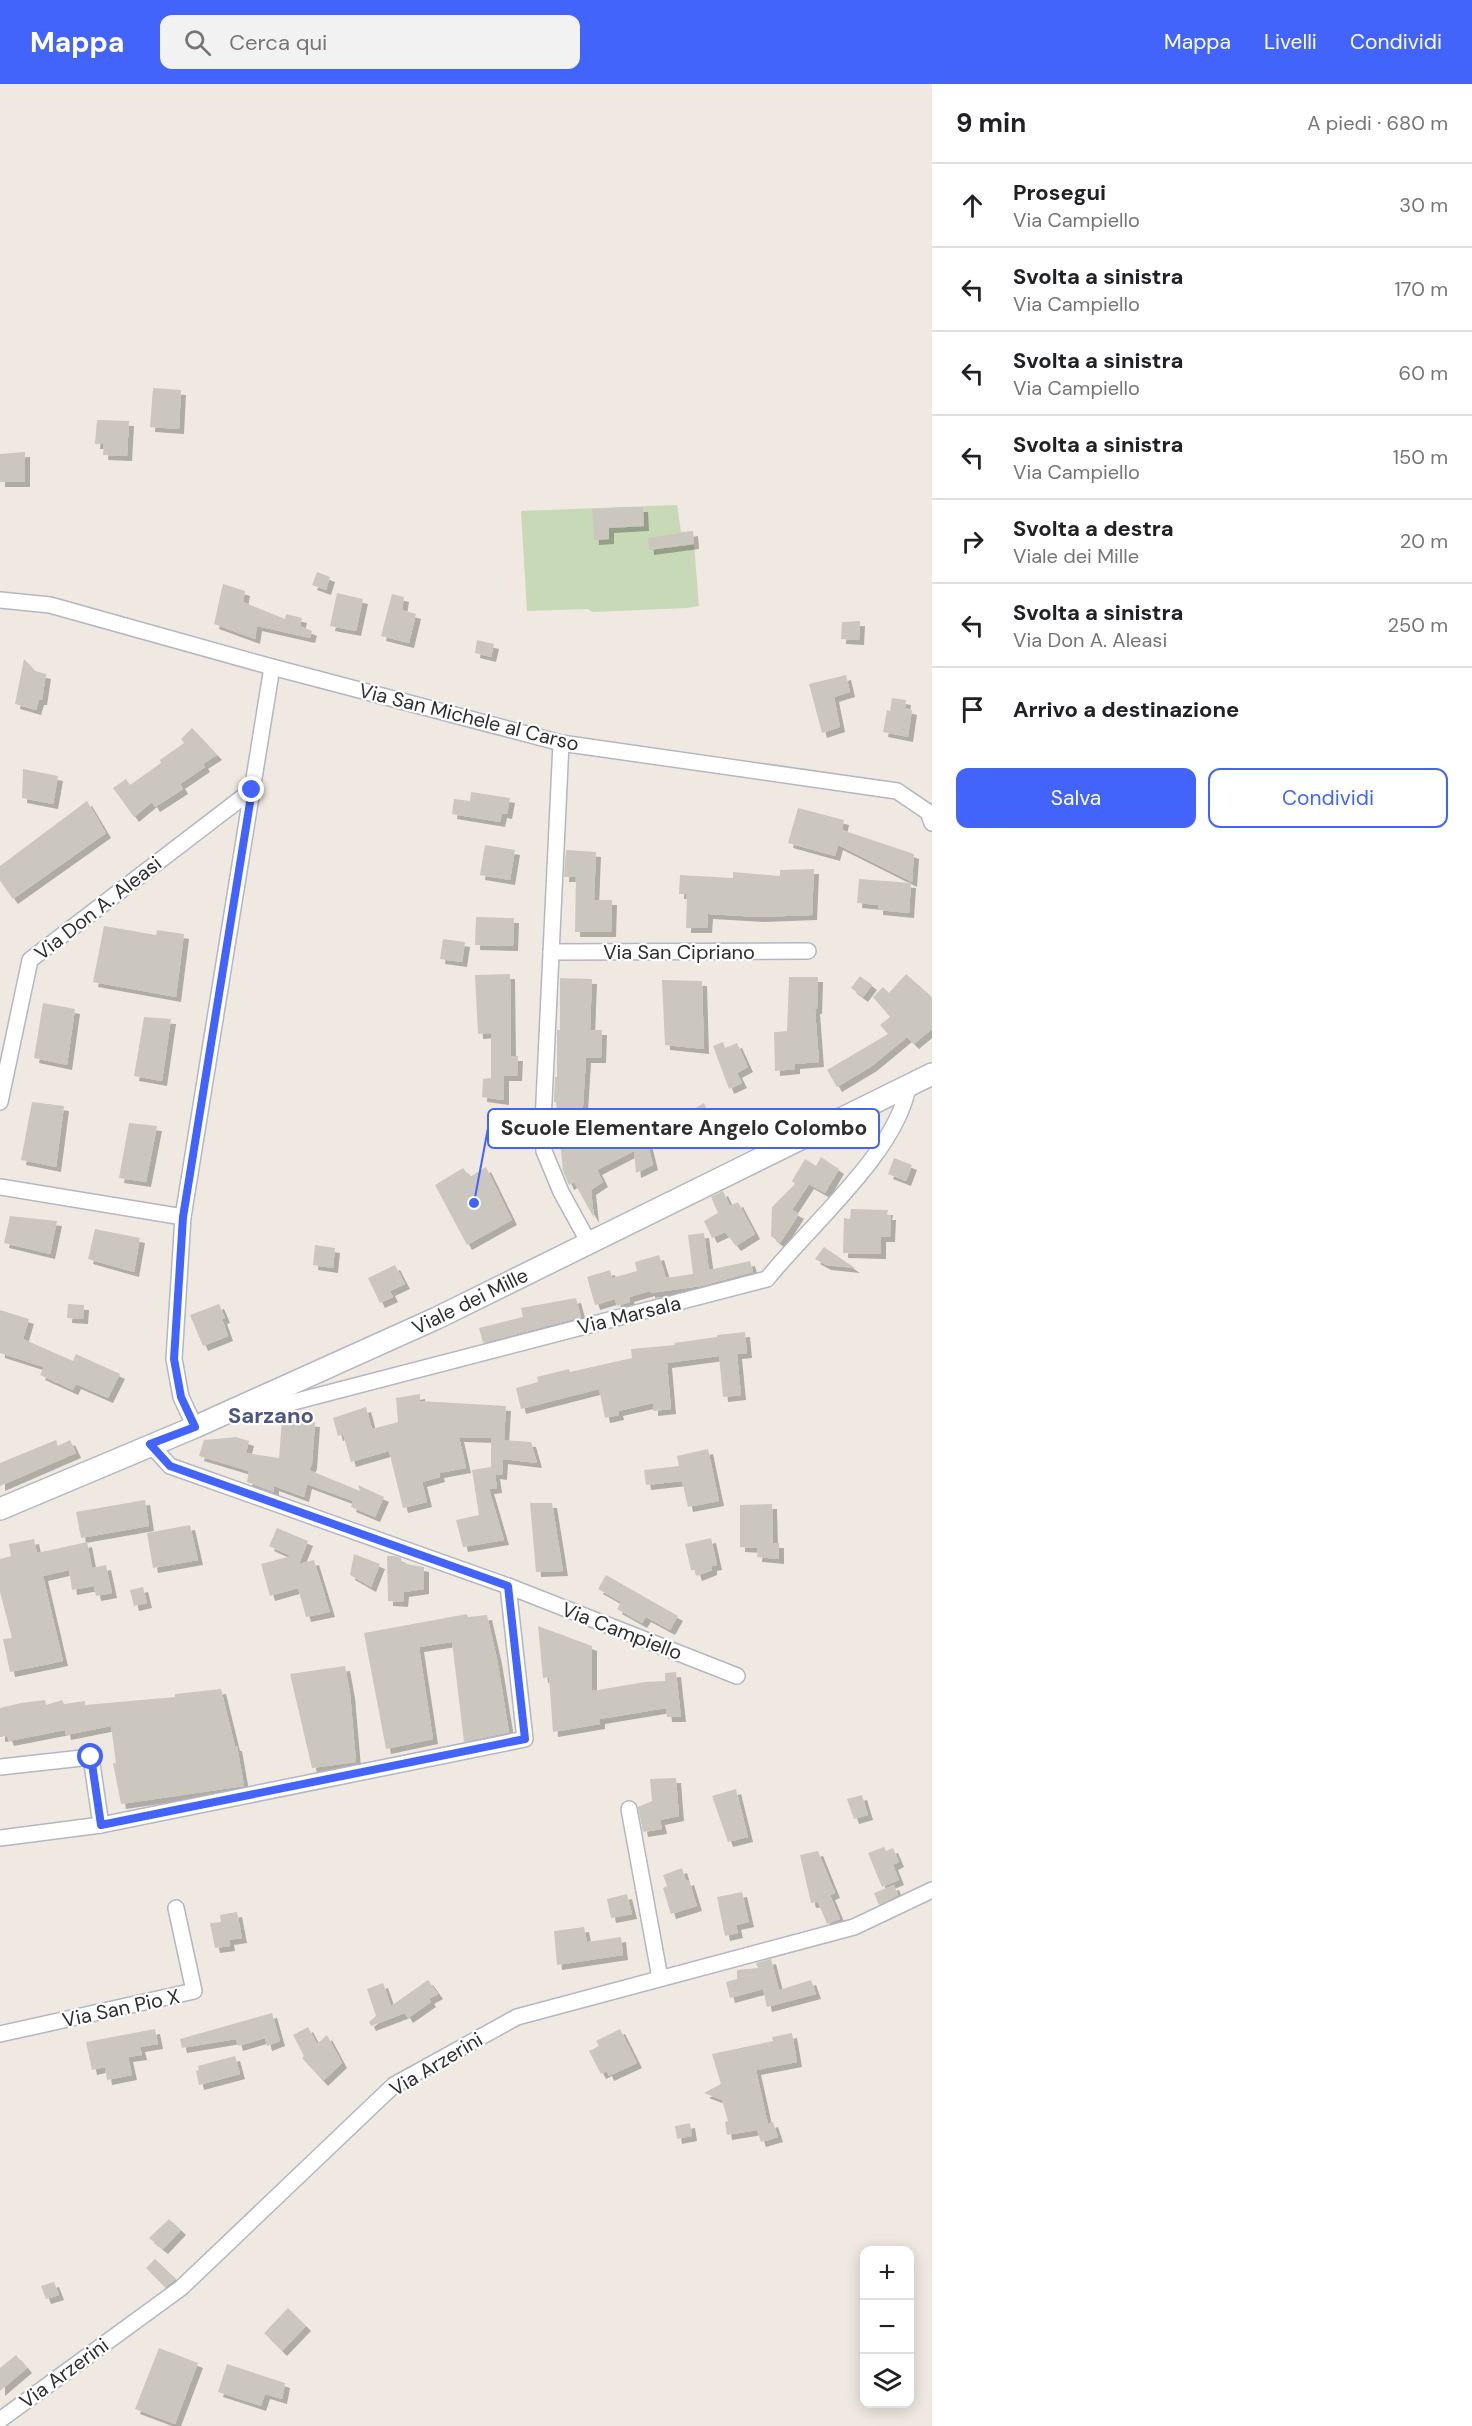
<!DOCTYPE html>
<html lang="it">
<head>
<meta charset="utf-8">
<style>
	body { margin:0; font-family:"DM Sans",sans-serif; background:#f2f2f2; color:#202124 }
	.controls { position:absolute; right:18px; bottom:18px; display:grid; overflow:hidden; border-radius:12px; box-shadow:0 3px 15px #0003 }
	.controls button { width:54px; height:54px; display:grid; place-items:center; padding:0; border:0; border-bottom:2px solid #e0e0e0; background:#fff; color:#202124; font:30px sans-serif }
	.stop { position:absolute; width:18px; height:18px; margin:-14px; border:4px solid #4264fb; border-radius:50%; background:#fff }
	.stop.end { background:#4264fb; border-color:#fff; box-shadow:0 2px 6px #0008 }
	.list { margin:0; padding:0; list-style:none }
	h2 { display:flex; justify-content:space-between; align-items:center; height:78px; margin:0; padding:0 24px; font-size:26px }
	h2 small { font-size:20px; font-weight:400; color:#757577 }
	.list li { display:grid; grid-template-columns:39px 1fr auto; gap:18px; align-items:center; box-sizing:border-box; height:84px; padding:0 24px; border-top:2px solid #e0e0e0 }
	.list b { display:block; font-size:22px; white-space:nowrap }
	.list p { margin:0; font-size:20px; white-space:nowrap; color:#757577 }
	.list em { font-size:20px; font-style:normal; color:#757577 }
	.actions { display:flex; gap:12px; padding:18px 24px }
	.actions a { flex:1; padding:14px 0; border:2px solid #4264fb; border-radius:12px; text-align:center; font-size:21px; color:#4264fb }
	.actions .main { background:#4264fb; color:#fff }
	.icon { flex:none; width:33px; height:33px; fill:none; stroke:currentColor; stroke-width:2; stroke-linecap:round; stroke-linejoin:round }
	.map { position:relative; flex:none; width:932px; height:2342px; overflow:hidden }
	header { display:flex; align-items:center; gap:36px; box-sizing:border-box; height:84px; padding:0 30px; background:#4264fb; color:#fff }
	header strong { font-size:28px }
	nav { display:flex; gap:33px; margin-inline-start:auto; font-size:21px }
	.search { width:420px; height:54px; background:#f2f2f2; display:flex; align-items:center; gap:15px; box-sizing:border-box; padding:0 21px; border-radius:12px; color:#757577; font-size:22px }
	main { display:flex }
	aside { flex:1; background:#fff }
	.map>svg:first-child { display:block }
</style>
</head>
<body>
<header>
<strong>Mappa</strong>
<div class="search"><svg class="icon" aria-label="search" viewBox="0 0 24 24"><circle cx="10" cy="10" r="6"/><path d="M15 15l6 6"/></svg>Cerca qui</div>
<nav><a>Mappa</a><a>Livelli</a><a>Condividi</a></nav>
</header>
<main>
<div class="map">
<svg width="932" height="2342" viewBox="0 0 932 2342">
	<defs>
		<filter id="shadow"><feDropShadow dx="5" dy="5" stdDeviation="0" flood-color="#0004"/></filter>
	</defs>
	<rect width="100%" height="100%" fill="#efe9e1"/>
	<!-- cemetery -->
	<path fill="#c8d9b8" d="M 677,421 L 681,448 L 693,447 L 699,522 L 687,524 L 592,528 L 588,525 L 527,527 L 521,427 Z"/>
	<!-- building -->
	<g fill="#cbc7bf" filter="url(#shadow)">
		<path d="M 153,304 L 181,306 L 179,345 L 150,343 Z"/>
		<path d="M 97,336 L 129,337 L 127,372 L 103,371 L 104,360 L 95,360 Z"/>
		<path d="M 25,368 L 25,398 L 0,398 L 0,370 Z"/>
		<path d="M 625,423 L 643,423 L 644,442 L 609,444 L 609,455 L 594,456 L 592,425 Z"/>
		<path d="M 693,447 L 694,460 L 649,466 L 648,454 Z"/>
		<path d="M 317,488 L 330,493 L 326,506 L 312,501 Z"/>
		<path d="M 223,500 L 245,507 L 243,518 L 285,535 L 286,530 L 302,534 L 300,542 L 312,547 L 310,554 L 257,542 L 255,555 L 214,540 Z"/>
		<path d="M 337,509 L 363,515 L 356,547 L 330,542 Z"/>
		<path d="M 392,510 L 404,513 L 402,526 L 416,530 L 409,559 L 381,552 Z"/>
		<path d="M 860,537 L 859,556 L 841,555 L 842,538 Z"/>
		<path d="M 477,556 L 494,560 L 491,573 L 475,569 Z"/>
		<path d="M 24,575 L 35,587 L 46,590 L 42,616 L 39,616 L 36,626 L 15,620 Z"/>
		<path d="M 846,591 L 850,608 L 834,613 L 840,643 L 822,649 L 809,600 Z"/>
		<path d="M 892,614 L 906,616 L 905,624 L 912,626 L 908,653 L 883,648 L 887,626 L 890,627 Z"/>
		<path d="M 192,644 L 217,671 L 203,680 L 205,683 L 180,700 L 183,705 L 155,723 L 152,718 L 134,733 L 113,704 L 126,695 L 130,701 L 161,679 L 160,676 L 184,659 L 181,655 Z"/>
		<path d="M 23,685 L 58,692 L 53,720 L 22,714 Z"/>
		<path d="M 471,708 L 510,714 L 507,730 L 502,729 L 500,738 L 452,730 L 454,715 L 470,717 Z"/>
		<path d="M 87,717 L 106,749 L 13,815 L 0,797 L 0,782 Z"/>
		<path d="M 798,724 L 844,736 L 842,746 L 914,770 L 912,798 L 838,761 L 835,772 L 788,759 Z"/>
		<path d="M 485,761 L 515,766 L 510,796 L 480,791 Z"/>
		<path d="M 566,766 L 596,768 L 594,816 L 612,816 L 611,848 L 575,848 L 576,793 L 564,793 Z"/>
		<path d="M 814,785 L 812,831 L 759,833 L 708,830 L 707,844 L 686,844 L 687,810 L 679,810 L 680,791 L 733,794 L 733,788 L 780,792 L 780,786 Z"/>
		<path d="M 859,795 L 911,799 L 909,829 L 878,826 L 878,821 L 857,819 Z"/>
		<path d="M 476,833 L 514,834 L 513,862 L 475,861 Z"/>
		<path d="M 104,842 L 156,851 L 157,846 L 184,850 L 176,913 L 93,898 Z"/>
		<path d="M 443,855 L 465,858 L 462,878 L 440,875 Z"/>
		<path d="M 510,890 L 511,972 L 518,972 L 517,992 L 504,992 L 504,1016 L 482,1013 L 483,995 L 491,994 L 491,949 L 478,950 L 475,891 Z"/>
		<path d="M 906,890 L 932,913 L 932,945 L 914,960 L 907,953 L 872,982 L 837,1003 L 827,986 L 888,950 L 880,941 L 890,933 L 873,913 L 883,903 L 889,909 Z"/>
		<path d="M 860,892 L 872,901 L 863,913 L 851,904 Z"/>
		<path d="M 789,893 L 818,893 L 817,925 L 815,925 L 819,978 L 795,980 L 795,985 L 775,987 L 774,948 L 787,947 Z"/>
		<path d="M 560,894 L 592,895 L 590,946 L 602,946 L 601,974 L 586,974 L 581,1054 L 615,1034 L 617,1047 L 644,1045 L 653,1081 L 636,1089 L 634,1067 L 597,1086 L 603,1098 L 591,1106 L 594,1134 L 574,1098 L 569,1101 L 563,1087 L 556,1018 L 554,1018 L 555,993 L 557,993 L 557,946 L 560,946 Z"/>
		<path d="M 662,896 L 702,897 L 704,965 L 665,961 Z"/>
		<path d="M 43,919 L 75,925 L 67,981 L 34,974 Z"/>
		<path d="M 144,933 L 171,935 L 162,997 L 134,992 Z"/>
		<path d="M 723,958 L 725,964 L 737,959 L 748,983 L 737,989 L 742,999 L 729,1005 L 713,962 Z"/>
		<path d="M 32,1018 L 64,1022 L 56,1083 L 21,1076 Z"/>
		<path d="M 704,1019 L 711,1034 L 718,1032 L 726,1052 L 709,1059 L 706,1053 L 698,1056 L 692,1044 L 697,1038 L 692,1026 Z"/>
		<path d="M 129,1039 L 157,1042 L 146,1098 L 119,1094 Z"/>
		<path d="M 821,1073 L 839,1085 L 825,1109 L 809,1100 L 792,1126 L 799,1130 L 780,1159 L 771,1152 L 772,1123 L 795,1100 L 792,1097 L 805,1075 L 816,1082 Z"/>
		<path d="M 894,1074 L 912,1081 L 906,1097 L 888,1090 Z"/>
		<path d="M 486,1083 L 512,1136 L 467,1161 L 435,1101 L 463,1084 L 470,1093 Z"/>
		<path d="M 723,1107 L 730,1122 L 738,1118 L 755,1150 L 736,1162 L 725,1148 L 712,1154 L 704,1137 L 718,1129 L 711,1113 Z"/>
		<path d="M 851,1125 L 888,1126 L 887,1131 L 891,1131 L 890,1153 L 881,1153 L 881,1170 L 843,1169 L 844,1134 L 850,1135 Z"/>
		<path d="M 10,1132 L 57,1137 L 50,1170 L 4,1159 Z"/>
		<path d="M 95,1145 L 140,1154 L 134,1188 L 88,1175 Z"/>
		<path d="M 704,1149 L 709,1186 L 750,1177 L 753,1188 L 701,1202 L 650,1209 L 650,1207 L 629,1213 L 630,1218 L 617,1222 L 615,1215 L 595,1221 L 587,1193 L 610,1186 L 612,1194 L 637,1187 L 635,1178 L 659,1171 L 666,1194 L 693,1190 L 688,1151 Z"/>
		<path d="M 315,1161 L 335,1164 L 333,1184 L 313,1181 Z"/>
		<path d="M 824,1163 L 855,1184 L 826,1181 L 815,1175 Z"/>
		<path d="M 395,1181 L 405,1200 L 390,1207 L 393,1213 L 380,1219 L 368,1194 Z"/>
		<path d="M 576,1214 L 581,1233 L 483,1259 L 479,1244 L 523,1233 L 521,1224 Z"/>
		<path d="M 68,1220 L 84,1221 L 83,1235 L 67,1234 Z"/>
		<path d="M 219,1220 L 225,1234 L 222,1235 L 228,1252 L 203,1262 L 190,1231 Z"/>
		<path d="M 0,1226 L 29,1235 L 23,1255 L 73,1277 L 76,1270 L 120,1290 L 108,1314 L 76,1300 L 73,1306 L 40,1291 L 44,1283 L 0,1269 Z"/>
		<path d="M 745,1248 L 747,1269 L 737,1270 L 741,1311 L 723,1313 L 719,1272 L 667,1279 L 671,1325 L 653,1327 L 653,1319 L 618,1327 L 619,1331 L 605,1334 L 599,1305 L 521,1325 L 516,1304 L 538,1298 L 537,1293 L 569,1285 L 570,1288 L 632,1274 L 631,1265 L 675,1261 L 674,1259 L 717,1253 L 717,1251 Z"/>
		<path d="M 420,1310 L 420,1317 L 506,1322 L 504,1356 L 531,1358 L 537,1379 L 503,1375 L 502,1391 L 495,1390 L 497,1404 L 489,1405 L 504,1456 L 463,1463 L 456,1436 L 479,1431 L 472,1386 L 491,1383 L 491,1354 L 459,1353 L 466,1384 L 439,1389 L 440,1393 L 422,1398 L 427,1418 L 403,1424 L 389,1367 L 351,1378 L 343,1350 L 338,1352 L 333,1334 L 366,1323 L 372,1345 L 398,1338 L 396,1314 Z"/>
		<path d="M 282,1336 L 315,1338 L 312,1380 L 309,1386 L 360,1407 L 358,1401 L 384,1413 L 375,1433 L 351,1423 L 353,1417 L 307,1400 L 304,1413 L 274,1402 L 274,1408 L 247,1398 L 249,1387 L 199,1372 L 204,1356 L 236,1353 L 249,1357 L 246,1369 L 279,1374 Z"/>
		<path d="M 56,1356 L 58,1362 L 70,1356 L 76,1369 L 0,1402 L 0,1379 Z"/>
		<path d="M 708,1365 L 719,1417 L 688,1423 L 682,1397 L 646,1401 L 644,1386 L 679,1382 L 677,1372 Z"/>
		<path d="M 145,1416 L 149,1442 L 81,1454 L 76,1428 Z"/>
		<path d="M 530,1419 L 552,1419 L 563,1487 L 536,1488 Z"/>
		<path d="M 772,1420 L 773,1459 L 779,1459 L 779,1475 L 757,1473 L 758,1464 L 740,1463 L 740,1421 Z"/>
		<path d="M 190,1441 L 198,1476 L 153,1484 L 147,1449 Z"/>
		<path d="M 277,1444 L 308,1457 L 299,1480 L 314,1476 L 330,1528 L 306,1533 L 298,1504 L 270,1512 L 261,1480 L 291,1472 L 269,1462 Z"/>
		<path d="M 711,1454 L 717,1481 L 712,1482 L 712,1486 L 697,1492 L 695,1486 L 691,1486 L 685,1460 Z"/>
		<path d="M 34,1455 L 37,1469 L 87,1458 L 92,1484 L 106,1481 L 112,1509 L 96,1512 L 94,1502 L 72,1506 L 69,1486 L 43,1492 L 63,1577 L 10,1588 L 3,1555 L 12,1554 L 0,1508 L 0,1475 L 11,1472 L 9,1460 Z"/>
		<path d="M 354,1470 L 380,1480 L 371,1503 L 350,1491 Z"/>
		<path d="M 387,1472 L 395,1472 L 401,1474 L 402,1479 L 424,1483 L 424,1505 L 404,1508 L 403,1518 L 388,1517 Z"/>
		<path d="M 606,1491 L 678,1532 L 670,1546 L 646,1533 L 642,1539 L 617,1525 L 621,1518 L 598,1505 Z"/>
		<path d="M 143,1503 L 147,1519 L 134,1522 L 130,1506 Z"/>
		<path d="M 467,1530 L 468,1533 L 487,1531 L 497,1575 L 509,1648 L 464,1658 L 452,1558 L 419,1563 L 433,1655 L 386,1665 L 364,1549 Z"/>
		<path d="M 538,1542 L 592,1562 L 592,1607 L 645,1598 L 665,1597 L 665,1589 L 676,1588 L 681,1633 L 667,1633 L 666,1624 L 600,1635 L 600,1640 L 553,1648 L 549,1593 L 543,1594 Z"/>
		<path d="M 345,1582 L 350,1609 L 356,1678 L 312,1684 L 290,1590 Z"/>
		<path d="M 221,1605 L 235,1662 L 237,1662 L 244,1702 L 121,1720 L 113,1679 L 116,1679 L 111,1642 L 66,1651 L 65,1646 L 9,1657 L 7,1652 L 0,1653 L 0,1624 L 21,1619 L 45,1616 L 46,1621 L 62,1616 L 64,1620 L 85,1617 L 85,1621 L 175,1613 L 175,1610 Z"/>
		<path d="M 676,1694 L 679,1732 L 660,1736 L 662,1745 L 643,1748 L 638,1723 L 652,1717 L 650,1695 Z"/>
		<path d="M 736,1705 L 748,1753 L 728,1758 L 712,1712 Z"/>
		<path d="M 862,1711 L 868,1731 L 854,1735 L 847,1715 Z"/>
		<path d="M 884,1763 L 886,1767 L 893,1764 L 899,1778 L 893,1781 L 899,1796 L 882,1803 L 868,1769 Z"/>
		<path d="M 818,1767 L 835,1809 L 830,1811 L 840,1835 L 827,1840 L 818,1818 L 811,1819 L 800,1771 Z"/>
		<path d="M 682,1784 L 686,1797 L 689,1796 L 697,1822 L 671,1830 L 663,1804 L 667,1802 L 663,1791 Z"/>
		<path d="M 894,1801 L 898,1811 L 879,1821 L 874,1809 Z"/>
		<path d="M 742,1808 L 749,1838 L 736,1841 L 738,1849 L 725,1852 L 717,1813 Z"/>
		<path d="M 627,1810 L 632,1830 L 611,1834 L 607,1815 Z"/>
		<path d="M 237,1828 L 242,1854 L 229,1856 L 230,1862 L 215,1864 L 210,1839 L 221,1838 L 220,1831 Z"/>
		<path d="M 584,1843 L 587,1858 L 621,1853 L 623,1871 L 557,1881 L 554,1847 Z"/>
		<path d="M 771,1875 L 779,1906 L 811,1896 L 816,1910 L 767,1923 L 763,1905 L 730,1914 L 726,1898 L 737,1895 L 737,1886 L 758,1884 L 756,1879 Z"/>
		<path d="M 428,1896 L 438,1910 L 429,1915 L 431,1918 L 408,1934 L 405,1929 L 371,1942 L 369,1938 L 376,1932 L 367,1905 L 383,1899 L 391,1922 Z"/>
		<path d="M 272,1929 L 280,1957 L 267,1962 L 265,1954 L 238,1962 L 236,1955 L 182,1964 L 180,1955 Z"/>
		<path d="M 308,1943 L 317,1960 L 327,1951 L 342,1979 L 323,1997 L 302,1974 L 304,1972 L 293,1951 Z"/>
		<path d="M 155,1945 L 158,1960 L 140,1963 L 142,1971 L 128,1973 L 132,1991 L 107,1996 L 105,1983 L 92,1986 L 86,1958 Z"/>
		<path d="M 620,1945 L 637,1979 L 609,1992 L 607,1987 L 601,1990 L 589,1967 L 599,1962 L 596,1957 Z"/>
		<path d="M 792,1949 L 797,1978 L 756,1986 L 768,2040 L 773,2038 L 778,2053 L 761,2058 L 757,2046 L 727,2051 L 725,2038 L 728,2037 L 722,2016 L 704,2009 L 721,2000 L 712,1970 L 773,1957 L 772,1953 Z"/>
		<path d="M 235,1972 L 240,1990 L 199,2001 L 196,1987 L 199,1986 L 198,1982 Z"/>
		<path d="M 690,2039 L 692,2052 L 677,2055 L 675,2042 Z"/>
		<path d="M 169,2135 L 181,2146 L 163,2165 L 149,2154 Z"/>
		<path d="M 155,2175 L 176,2195 L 165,2203 L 146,2184 Z"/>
		<path d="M 54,2198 L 59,2211 L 46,2215 L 41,2202 Z"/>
		<path d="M 288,2224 L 306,2242 L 282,2267 L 264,2249 Z"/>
		<path d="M 159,2264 L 198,2279 L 175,2340 L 135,2325 Z"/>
		<path d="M 16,2271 L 27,2284 L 0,2307 L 0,2284 Z"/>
		<path d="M 227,2280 L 285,2299 L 282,2315 L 265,2310 L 261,2322 L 218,2308 Z"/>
	</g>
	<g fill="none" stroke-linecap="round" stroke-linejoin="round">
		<!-- minor casing -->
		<g stroke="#b4b7c1" stroke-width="18">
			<g id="minor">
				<path d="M 0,516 L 50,521 L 272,583 L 561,659 L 897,707 L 928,728 L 932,739"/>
				<path d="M 561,659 L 543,1038 L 544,1067 L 561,1108 L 589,1159"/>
				<path d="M 551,868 L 808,867"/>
				<path d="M 0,1018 L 30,876 L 252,706"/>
				<path d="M 0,1103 L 183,1133 L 174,1275 L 181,1313 L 195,1343"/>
				<path d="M 183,1133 L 272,583"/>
				<path d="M 257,1316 L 267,1321 L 278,1322 L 767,1195 C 809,1142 898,1067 908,1002"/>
				<path d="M 150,1360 L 170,1382 L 508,1502 L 737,1592"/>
				<path d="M 0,1683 L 91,1673 L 101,1741"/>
				<path d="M 629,1725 L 660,1894"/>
				<path d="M 0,1754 L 101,1741 L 525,1655 L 508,1502"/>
				<path d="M 0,1950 L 194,1907 L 176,1824"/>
				<path d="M 0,2336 L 181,2204 L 394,2001 L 517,1933 L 854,1843 L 932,1806"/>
			</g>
		</g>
		<!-- secondary casing -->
		<g stroke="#b4b7c1" stroke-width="24">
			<path id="secondary" d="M 0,1425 L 195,1343 L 437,1234 L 932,990"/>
		</g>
		<!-- minor -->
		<use href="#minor" stroke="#fff" stroke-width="15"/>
		<!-- secondary -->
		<use href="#secondary" stroke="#fff" stroke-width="21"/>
	</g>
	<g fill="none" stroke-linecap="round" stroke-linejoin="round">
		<!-- route -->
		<path stroke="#4264fb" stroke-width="8" d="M 91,1673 L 101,1741 L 525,1655 L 508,1502 L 170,1382 L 150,1360 L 195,1343 L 181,1313 L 174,1275 L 183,1133 L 252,706"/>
	</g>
	<g text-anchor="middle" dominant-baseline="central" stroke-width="4.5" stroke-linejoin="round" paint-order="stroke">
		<!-- street labels -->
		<g font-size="20" fill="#2e2e2e" stroke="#fff">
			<text transform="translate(469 633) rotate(14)">Via San Michele al Carso</text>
			<text transform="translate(98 824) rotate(-38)">Via Don A. Aleasi</text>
			<text x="679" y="868">Via San Cipriano</text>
			<text transform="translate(470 1217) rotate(-26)">Viale dei Mille</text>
			<text transform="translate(629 1231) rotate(-14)">Via Marsala</text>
			<text transform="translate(622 1547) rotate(21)">Via Campiello</text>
			<text transform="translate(121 1924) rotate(-12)">Via San Pio X</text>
			<text transform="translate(436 1980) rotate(-31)">Via Arzerini</text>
			<text transform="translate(64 2289) rotate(-36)">Via Arzerini</text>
		</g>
		<!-- quarter labels -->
		<g font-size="22" font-weight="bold" fill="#4d5680" stroke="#fff">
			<text x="271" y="1331">Sarzano</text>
		</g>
	</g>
	<!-- callouts -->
	<path fill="none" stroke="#4264fb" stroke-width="2" d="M474 1119L488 1044"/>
	<circle fill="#4264fb" stroke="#fff" stroke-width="2" cx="474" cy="1119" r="6"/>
	<rect fill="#fff" stroke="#4264fb" stroke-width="2" x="488" y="1025" width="391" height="39" rx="6"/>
	<g font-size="21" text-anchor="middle" font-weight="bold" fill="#2e2e2e">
		<text x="684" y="1051">Scuole Elementare Angelo Colombo</text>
	</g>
</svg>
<div class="controls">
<button>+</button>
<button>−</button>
<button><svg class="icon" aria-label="layers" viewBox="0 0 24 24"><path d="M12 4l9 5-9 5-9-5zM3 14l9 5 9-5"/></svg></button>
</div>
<div class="stop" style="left:91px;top:1673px"></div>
<div class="stop end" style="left:252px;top:706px"></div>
</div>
<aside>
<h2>9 min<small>A piedi · 680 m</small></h2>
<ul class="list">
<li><svg class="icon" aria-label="ahead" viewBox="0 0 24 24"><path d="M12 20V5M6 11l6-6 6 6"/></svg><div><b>Prosegui</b><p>Via Campiello</p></div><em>30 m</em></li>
<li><svg class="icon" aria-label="left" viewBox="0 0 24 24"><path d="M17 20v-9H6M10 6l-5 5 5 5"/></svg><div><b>Svolta a sinistra</b><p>Via Campiello</p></div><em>170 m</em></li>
<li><svg class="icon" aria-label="left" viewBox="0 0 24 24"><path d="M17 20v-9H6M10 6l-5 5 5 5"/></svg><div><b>Svolta a sinistra</b><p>Via Campiello</p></div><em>60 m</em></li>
<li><svg class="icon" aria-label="left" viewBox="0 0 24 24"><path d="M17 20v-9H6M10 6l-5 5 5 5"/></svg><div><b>Svolta a sinistra</b><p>Via Campiello</p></div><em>150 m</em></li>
<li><svg class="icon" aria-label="right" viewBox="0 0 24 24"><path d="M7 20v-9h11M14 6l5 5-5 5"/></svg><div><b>Svolta a destra</b><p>Viale dei Mille</p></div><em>20 m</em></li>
<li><svg class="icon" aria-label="left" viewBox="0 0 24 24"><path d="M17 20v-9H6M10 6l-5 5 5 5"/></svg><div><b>Svolta a sinistra</b><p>Via Don A. Aleasi</p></div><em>250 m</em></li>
<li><svg class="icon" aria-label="arrive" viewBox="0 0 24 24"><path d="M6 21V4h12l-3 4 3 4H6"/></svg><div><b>Arrivo a destinazione</b></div></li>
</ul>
<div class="actions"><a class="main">Salva</a><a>Condividi</a></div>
</aside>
</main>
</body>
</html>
